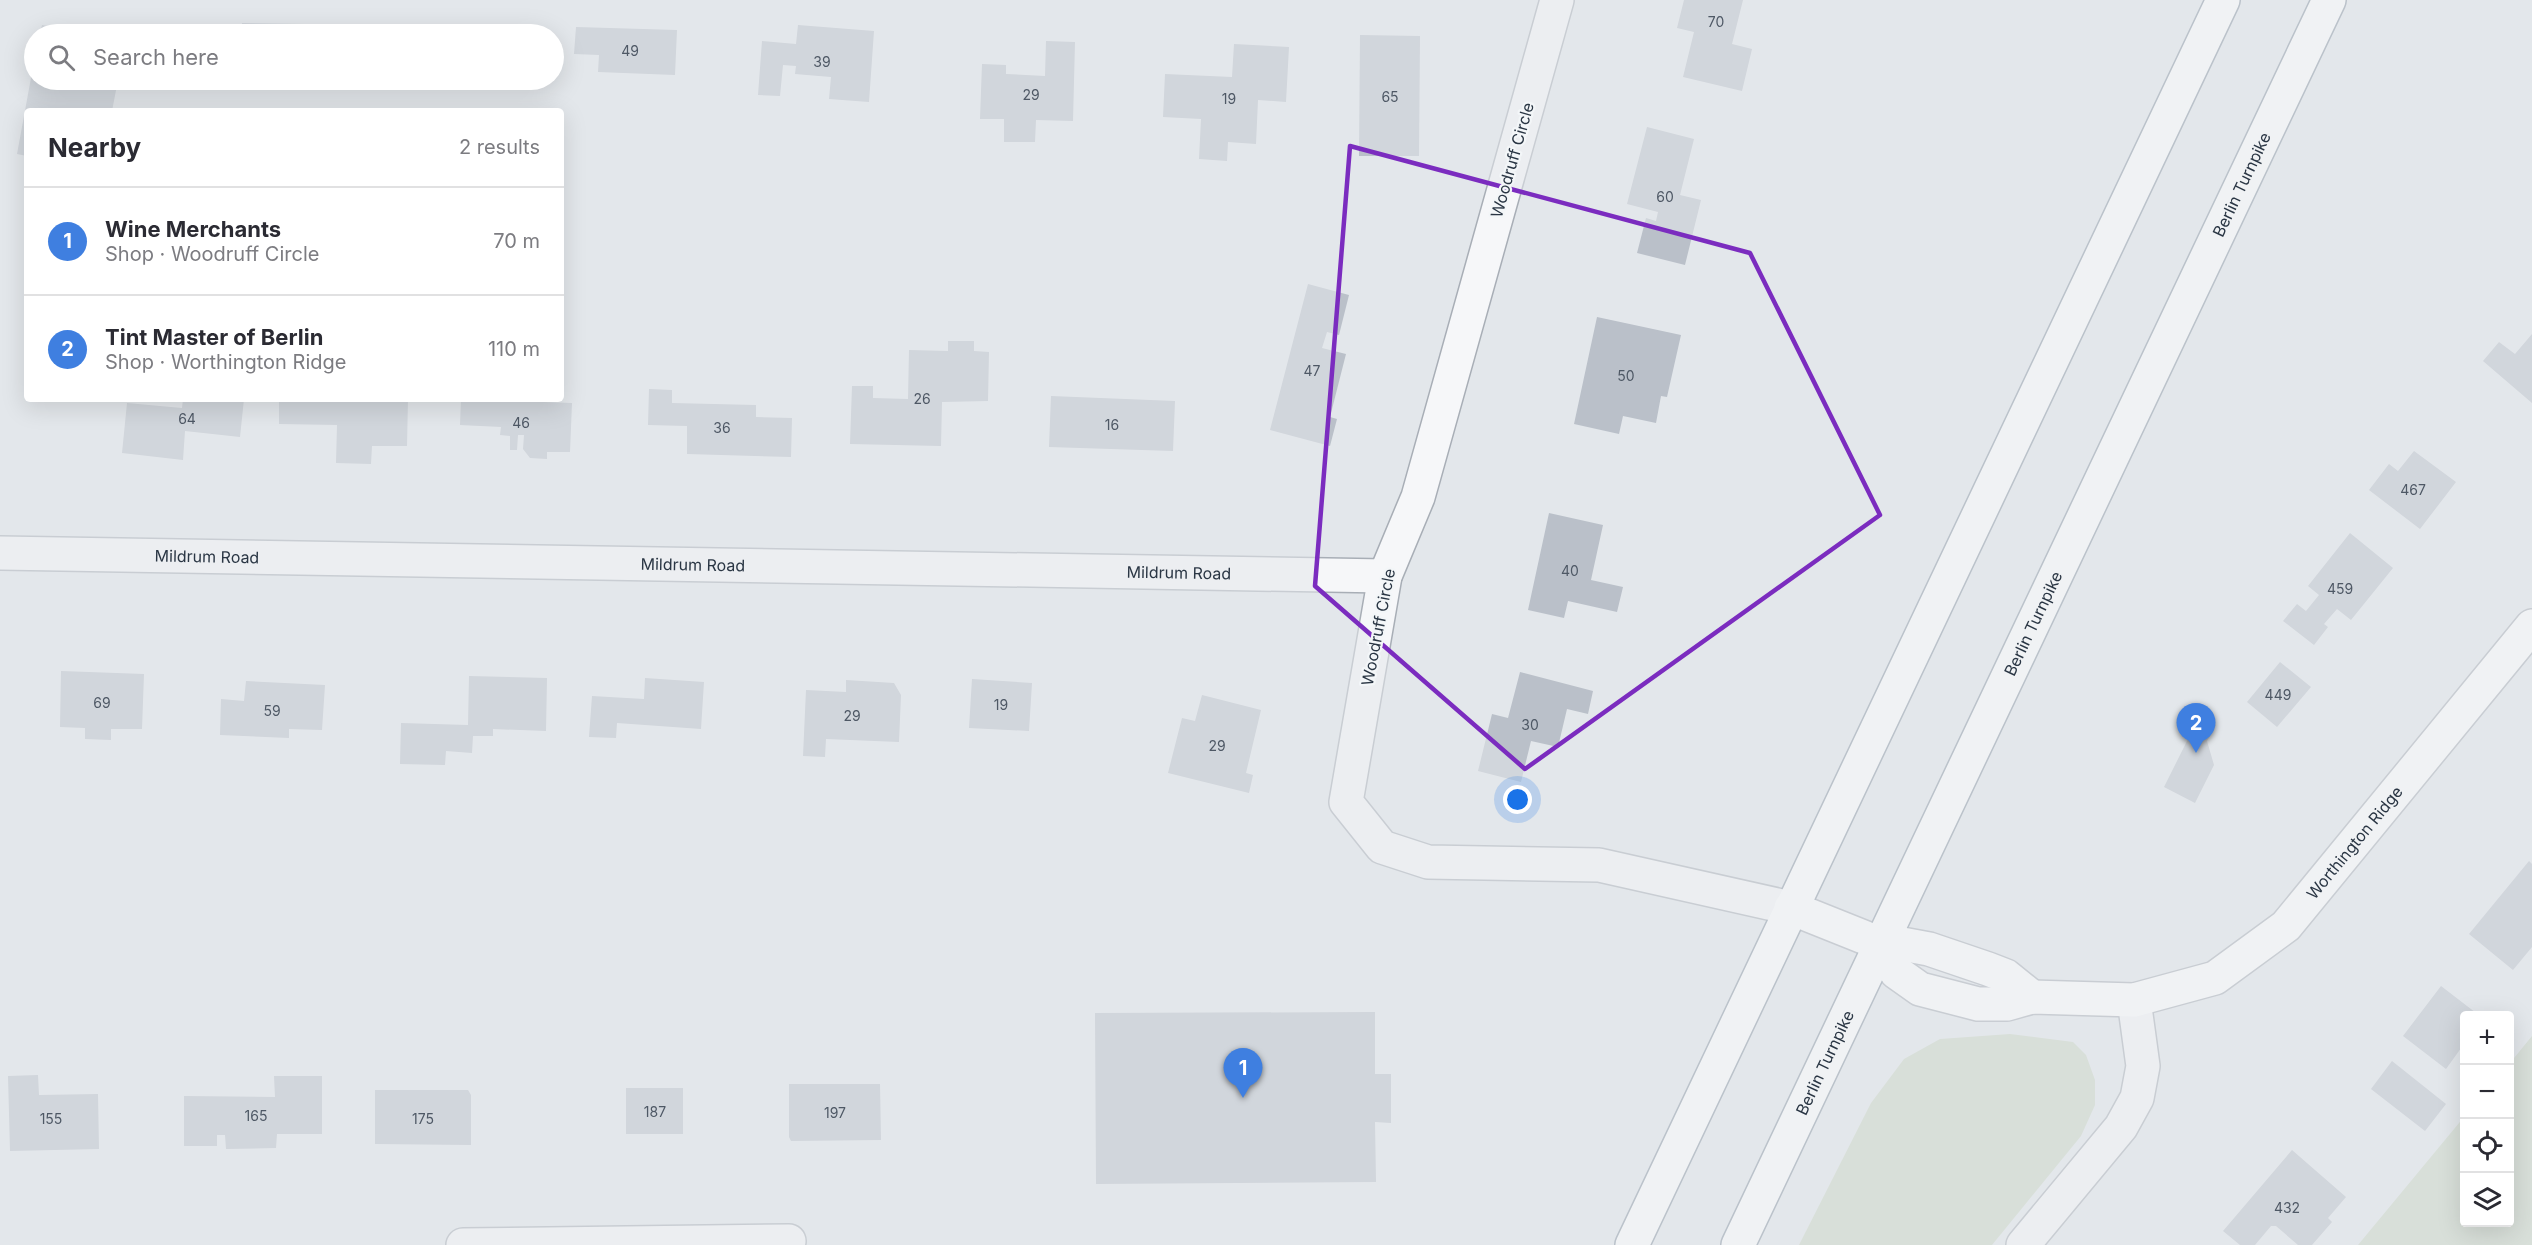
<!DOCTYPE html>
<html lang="en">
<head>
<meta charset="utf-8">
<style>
	body { margin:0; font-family:Inter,sans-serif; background:#f7f7f7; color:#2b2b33 }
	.controls { position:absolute; right:18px; bottom:18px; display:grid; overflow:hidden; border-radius:6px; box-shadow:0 6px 24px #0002 }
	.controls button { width:54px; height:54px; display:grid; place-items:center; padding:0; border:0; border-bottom:2px solid #e1e1e2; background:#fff; color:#2b2b33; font:30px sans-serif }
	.you { position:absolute; left:1518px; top:800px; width:21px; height:21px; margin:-15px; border:4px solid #fff; border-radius:50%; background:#1a73e8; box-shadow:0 0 0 9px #1a73e833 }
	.badge { display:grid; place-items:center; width:39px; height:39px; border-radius:50%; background:#0b8043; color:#fff; font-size:20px; font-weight:700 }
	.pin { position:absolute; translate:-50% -50px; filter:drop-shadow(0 2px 3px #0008) }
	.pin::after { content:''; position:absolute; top:32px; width:21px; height:18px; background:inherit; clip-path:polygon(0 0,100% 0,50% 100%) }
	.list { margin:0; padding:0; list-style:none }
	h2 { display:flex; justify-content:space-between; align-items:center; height:78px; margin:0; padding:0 24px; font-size:26px }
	h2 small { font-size:20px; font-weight:400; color:#7c7c81 }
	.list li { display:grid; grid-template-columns:39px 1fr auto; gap:18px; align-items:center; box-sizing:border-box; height:108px; padding:0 24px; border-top:2px solid #e1e1e2 }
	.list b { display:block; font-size:22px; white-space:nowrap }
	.list p { margin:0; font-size:20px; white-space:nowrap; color:#7c7c81 }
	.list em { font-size:20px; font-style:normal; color:#7c7c81 }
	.icon { flex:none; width:33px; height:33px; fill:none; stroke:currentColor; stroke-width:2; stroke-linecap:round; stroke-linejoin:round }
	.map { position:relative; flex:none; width:2532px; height:1245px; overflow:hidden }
	.search { position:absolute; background:#fff; box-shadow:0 6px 24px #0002; left:24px; top:24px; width:540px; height:66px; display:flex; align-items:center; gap:15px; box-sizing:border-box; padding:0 21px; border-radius:33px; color:#7c7c81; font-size:22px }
	.panel { position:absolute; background:#fff; box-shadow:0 6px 24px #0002; left:24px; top:108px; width:540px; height:294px; border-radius:6px }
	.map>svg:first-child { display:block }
</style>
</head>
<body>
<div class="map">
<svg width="2532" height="1245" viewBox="0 0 2532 1245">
	<rect width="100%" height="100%" fill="#e3e7eb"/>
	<!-- green -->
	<g fill="#cad5c3">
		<path d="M 2010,1034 L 2073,1042 L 2086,1055 L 2095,1080 L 2095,1105 L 2081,1136 L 1992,1245 L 1799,1245 L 1871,1103 L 1904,1059 L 1940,1039 Z"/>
		<path d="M 2532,1036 L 2532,1245 L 2358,1245 L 2464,1117 L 2464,1222 L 2510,1222 L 2510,1063 Z"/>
	</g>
	<!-- building -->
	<g fill="#bac0c9">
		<path d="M 1684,0 L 1743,0 L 1732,44 L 1752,49 L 1742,91 L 1683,77 L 1694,32 L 1677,28 Z"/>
		<path d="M 242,23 L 306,24 L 306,34 L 242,34 Z"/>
		<path d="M 42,25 L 85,33 L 85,34 L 40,34 Z"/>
		<path d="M 798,25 L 874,31 L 869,102 L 829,99 L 831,77 L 795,74 L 796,66 L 783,65 L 780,96 L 758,95 L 762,41 L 796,44 Z"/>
		<path d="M 576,27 L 677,30 L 675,75 L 598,72 L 599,55 L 574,54 Z"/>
		<path d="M 418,28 L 463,29 L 463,34 L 418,34 Z"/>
		<path d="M 1360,35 L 1420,36 L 1419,156 L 1359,156 Z"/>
		<path d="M 1046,41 L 1075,42 L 1073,121 L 1036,120 L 1035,142 L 1004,142 L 1004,119 L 980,119 L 982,64 L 1006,65 L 1006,74 L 1045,76 Z"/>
		<path d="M 1234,44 L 1289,47 L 1286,102 L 1258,100 L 1256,144 L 1228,142 L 1227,161 L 1199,159 L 1201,119 L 1163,117 L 1165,74 L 1232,77 Z"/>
		<path d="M 33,67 L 34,80 L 118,80 L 112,111 L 27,111 L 27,156 L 17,154 Z"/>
		<rect x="469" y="80" width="48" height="7"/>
		<path d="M 1647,127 L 1694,139 L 1680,195 L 1701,200 L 1685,265 L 1637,253 L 1646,218 L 1656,221 L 1658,212 L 1627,204 Z"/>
		<path d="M 1308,284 L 1349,295 L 1339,335 L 1327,332 L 1322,348 L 1346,354 L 1330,417 L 1337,419 L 1330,446 L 1270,430 Z"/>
		<path d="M 1597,317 L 1681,335 L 1667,397 L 1661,396 L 1656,423 L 1623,416 L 1619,434 L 1574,424 Z"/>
		<path d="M 2532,334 L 2532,403 L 2483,361 L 2499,342 L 2515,354 Z"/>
		<path d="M 948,341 L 974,341 L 974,351 L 989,352 L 988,401 L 942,402 L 941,446 L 850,444 L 852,386 L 873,386 L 873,398 L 908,399 L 909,350 L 948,351 Z"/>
		<path d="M 649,389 L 672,390 L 672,403 L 756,405 L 756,417 L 792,418 L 791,457 L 687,454 L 687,426 L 648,425 Z"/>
		<path d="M 1051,396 L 1175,401 L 1173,451 L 1049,447 Z"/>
		<path d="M 183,399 L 244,399 L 240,437 L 185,431 L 183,460 L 122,453 L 127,403 L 182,408 Z"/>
		<path d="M 279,399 L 408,399 L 407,446 L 372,446 L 371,464 L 336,463 L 337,425 L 279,424 Z"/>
		<path d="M 461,399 L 572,403 L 570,452 L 547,452 L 547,459 L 530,458 L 523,449 L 524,435 L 518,435 L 517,450 L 510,450 L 510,436 L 500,435 L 501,427 L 460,425 Z"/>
		<path d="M 2414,451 L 2456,482 L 2420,529 L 2369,490 L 2389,464 L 2398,471 Z"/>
		<path d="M 1549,513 L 1603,525 L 1591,580 L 1623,587 L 1617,612 L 1568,601 L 1564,618 L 1528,610 Z"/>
		<path d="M 2350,533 L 2393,568 L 2351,620 L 2337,609 L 2324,624 L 2328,627 L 2314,645 L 2283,621 L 2297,604 L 2306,611 L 2319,595 L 2308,586 Z"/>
		<path d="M 2280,662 L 2311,687 L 2277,727 L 2247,702 Z"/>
		<path d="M 61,671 L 144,674 L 142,729 L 111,729 L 111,740 L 85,739 L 85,728 L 60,727 Z"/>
		<path d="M 1520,672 L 1593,691 L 1588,714 L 1567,709 L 1558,747 L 1531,741 L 1521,782 L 1478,771 L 1492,714 L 1508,718 Z"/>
		<path d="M 469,676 L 547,678 L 546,731 L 493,729 L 493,736 L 473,736 L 472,753 L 446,751 L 445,765 L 400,764 L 401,723 L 468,725 Z"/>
		<path d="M 645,678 L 704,682 L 701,729 L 617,723 L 616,738 L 589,737 L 592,696 L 644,699 Z"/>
		<path d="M 972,679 L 1032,683 L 1029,731 L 969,728 Z"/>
		<path d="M 846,680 L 894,683 L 901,695 L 899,742 L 826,739 L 825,757 L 803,756 L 806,690 L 846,692 Z"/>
		<path d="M 246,681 L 325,685 L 322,730 L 289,729 L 289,738 L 220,735 L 221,699 L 244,701 Z"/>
		<path d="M 1202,695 L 1261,710 L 1246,773 L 1253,775 L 1249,793 L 1168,773 L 1182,718 L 1195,721 Z"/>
		<path d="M 2199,717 L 2216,725 L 2207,741 L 2214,765 L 2195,803 L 2164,787 Z"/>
		<path d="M 2529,861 L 2532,864 L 2532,947 L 2513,970 L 2469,934 Z"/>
		<path d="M 2441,986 L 2480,1016 L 2464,1016 L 2464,1044 L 2446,1069 L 2403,1036 Z"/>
		<path d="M 1375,1012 L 1375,1074 L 1391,1074 L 1391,1123 L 1375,1122 L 1376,1182 L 1096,1184 L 1095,1013 Z"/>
		<path d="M 2392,1061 L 2446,1104 L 2425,1131 L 2371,1089 Z"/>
		<path d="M 38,1075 L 39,1095 L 98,1094 L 99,1149 L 10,1151 L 8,1076 Z"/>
		<path d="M 274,1076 L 322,1076 L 322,1134 L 277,1134 L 276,1148 L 226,1149 L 225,1135 L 217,1135 L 217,1146 L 184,1146 L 184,1096 L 275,1097 Z"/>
		<path d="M 789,1084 L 880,1084 L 881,1140 L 791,1141 L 789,1137 Z"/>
		<rect x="626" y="1088" width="57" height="46"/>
		<path d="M 375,1090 L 468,1090 L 471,1095 L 471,1145 L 375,1144 Z"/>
		<path d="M 2292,1150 L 2346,1197 L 2328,1218 L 2332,1222 L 2312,1245 L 2298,1245 L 2276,1226 L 2271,1226 L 2255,1245 L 2240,1245 L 2223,1231 Z"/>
	</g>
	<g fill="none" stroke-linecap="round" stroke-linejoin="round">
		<!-- minor casing -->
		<g stroke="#a8aeb6" stroke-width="36">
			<g id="minor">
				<path d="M 1557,0 L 1418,497 L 1385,576 L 1346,802 L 1382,847 L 1428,862 L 1599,865 L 1791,908"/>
				<path id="s1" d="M 0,553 L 1385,576"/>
				<path d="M 463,1245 L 789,1241"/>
				<path d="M 2023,1245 L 2121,1127 L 2137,1098 L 2143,1066 L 2134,1000"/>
			</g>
		</g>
		<!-- secondary casing -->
		<g stroke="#a8aeb6" stroke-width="36">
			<g id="secondary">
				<path d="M 1791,908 L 1881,944 L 1902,944 L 1929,949 L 1988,969 L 2006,976 L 2032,997"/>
				<path id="s2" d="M 1881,944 L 1896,972 L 1920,989 L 1978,1004 L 2007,1004 L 2032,997 L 2134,1000 L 2215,978 L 2286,926 L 2532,626"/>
			</g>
		</g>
		<!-- trunk casing -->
		<g stroke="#8996a3" stroke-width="36">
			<g id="trunk">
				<path d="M 1632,1245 L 2223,0"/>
				<path id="s3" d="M 1738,1245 L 2329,0"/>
			</g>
		</g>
		<!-- minor -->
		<use href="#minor" stroke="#f6f7f9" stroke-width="33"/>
		<!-- secondary -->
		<use href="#secondary" stroke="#fff" stroke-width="33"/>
		<!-- trunk -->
		<use href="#trunk" stroke="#fff" stroke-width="33"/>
	</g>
	<!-- marked area -->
	<path d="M0 0H2532V1245H0ZM 1350,146 L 1750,253 L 1880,515 L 1525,769 L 1315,586 Z" fill="#e3e7eb" fill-opacity=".55" fill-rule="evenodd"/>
	<path fill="none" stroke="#7b2cbf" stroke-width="4.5" stroke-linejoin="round" d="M 1350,146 L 1750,253 L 1880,515 L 1525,769 L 1315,586 Z"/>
	<g text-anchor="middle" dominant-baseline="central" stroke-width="4.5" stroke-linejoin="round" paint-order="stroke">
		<!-- number labels -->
		<g font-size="14" fill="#4e5865">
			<text x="1716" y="21">70</text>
			<text x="630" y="50">49</text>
			<text x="822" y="61">39</text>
			<text x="1031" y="94">29</text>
			<text x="1390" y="96">65</text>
			<text x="1229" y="98">19</text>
			<text x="1665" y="196">60</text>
			<text x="1312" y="370">47</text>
			<text x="1626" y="375">50</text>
			<text x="922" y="398">26</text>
			<text x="187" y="418">64</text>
			<text x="521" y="422">46</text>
			<text x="1112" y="424">16</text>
			<text x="722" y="427">36</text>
			<text x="2413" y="489">467</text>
			<text x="1570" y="570">40</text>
			<text x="2340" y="588">459</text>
			<text x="2278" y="694">449</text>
			<text x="102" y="702">69</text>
			<text x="1001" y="704">19</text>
			<text x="272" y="710">59</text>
			<text x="852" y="715">29</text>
			<text x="1530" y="724">30</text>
			<text x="1217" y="745">29</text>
			<text x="655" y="1111">187</text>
			<text x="835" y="1112">197</text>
			<text x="256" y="1115">165</text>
			<text x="51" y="1118">155</text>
			<text x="423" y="1118">175</text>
			<text x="2287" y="1207">432</text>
		</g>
		<!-- street labels -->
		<g font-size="16" fill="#2a3644" stroke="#f3f6f8">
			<text transform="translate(1512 160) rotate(-74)">Woodruff Circle</text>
			<text stroke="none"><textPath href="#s3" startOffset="1174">Berlin Turnpike</textPath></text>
			<text stroke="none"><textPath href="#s1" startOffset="207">Mildrum Road</textPath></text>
			<text stroke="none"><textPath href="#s1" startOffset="693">Mildrum Road</textPath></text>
			<text stroke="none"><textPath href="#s1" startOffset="1179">Mildrum Road</textPath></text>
			<text stroke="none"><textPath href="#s3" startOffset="688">Berlin Turnpike</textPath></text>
			<text transform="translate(1378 627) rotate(-79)">Woodruff Circle</text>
			<text stroke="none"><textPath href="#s2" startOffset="558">Worthington Ridge</textPath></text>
			<text stroke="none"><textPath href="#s3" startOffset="202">Berlin Turnpike</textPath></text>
		</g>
	</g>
</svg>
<div class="controls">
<button>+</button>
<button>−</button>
<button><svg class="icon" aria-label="locate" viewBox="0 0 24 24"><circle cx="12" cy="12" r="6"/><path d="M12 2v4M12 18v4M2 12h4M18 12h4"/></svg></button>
<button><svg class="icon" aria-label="layers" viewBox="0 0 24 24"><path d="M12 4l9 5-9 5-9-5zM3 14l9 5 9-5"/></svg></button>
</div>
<div class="you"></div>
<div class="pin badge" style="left:1243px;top:1098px;background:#3f7fe0">1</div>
<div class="pin badge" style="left:2196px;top:753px;background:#3f7fe0">2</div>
<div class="search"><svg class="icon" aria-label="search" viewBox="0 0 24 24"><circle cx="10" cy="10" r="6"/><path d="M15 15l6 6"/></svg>Search here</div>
<section class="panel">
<h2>Nearby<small>2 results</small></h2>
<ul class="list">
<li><span class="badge" style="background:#3f7fe0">1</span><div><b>Wine Merchants</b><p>Shop · Woodruff Circle</p></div><em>70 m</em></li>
<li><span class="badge" style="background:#3f7fe0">2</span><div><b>Tint Master of Berlin</b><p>Shop · Worthington Ridge</p></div><em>110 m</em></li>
</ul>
</section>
</div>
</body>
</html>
